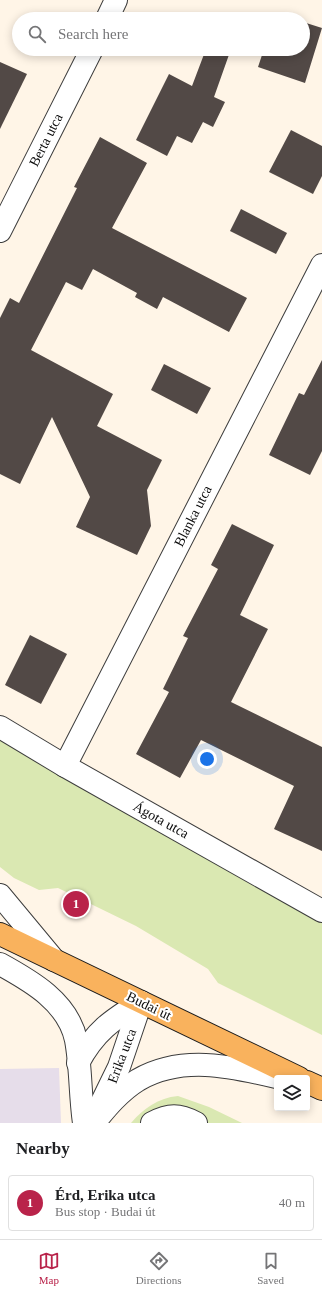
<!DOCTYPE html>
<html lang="en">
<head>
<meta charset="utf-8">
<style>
	body { margin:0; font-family:Georgia,serif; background:#f2f2f2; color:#202124 }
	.controls { position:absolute; right:12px; bottom:12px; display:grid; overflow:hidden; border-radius:4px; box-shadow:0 2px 10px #0003 }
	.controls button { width:36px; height:36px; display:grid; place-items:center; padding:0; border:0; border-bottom:1px solid #e0e0e0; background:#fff; color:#202124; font:20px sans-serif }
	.you { position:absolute; left:207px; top:759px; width:14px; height:14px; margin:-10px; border:3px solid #fff; border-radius:50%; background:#1a73e8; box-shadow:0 0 0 6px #1a73e833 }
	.badge { display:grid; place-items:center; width:26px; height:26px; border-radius:50%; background:#b9234a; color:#fff; font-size:13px; font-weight:700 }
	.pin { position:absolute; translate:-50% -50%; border:2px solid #fff; box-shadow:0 1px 4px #0006 }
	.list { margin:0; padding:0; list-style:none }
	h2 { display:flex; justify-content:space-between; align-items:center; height:52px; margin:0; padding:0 16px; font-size:17px }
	h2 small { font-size:13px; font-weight:400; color:#757577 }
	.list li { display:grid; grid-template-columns:26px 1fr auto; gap:12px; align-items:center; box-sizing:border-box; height:56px; margin:0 8px 8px; padding:0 8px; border:1px solid #e0e0e0; border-radius:4px }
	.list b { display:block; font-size:15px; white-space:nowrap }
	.list p { margin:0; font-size:13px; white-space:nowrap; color:#757577 }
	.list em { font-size:13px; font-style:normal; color:#757577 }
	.icon { flex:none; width:22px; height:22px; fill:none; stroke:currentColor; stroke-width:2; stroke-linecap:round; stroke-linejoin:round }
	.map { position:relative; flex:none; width:322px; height:1123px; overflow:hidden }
	.search { position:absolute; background:#fff; box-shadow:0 2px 10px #0003; left:12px; right:12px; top:12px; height:44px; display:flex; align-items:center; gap:10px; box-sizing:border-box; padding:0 14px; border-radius:22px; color:#757577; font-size:15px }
	.sheet { height:116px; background:#fff }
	nav { display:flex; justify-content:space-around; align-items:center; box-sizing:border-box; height:56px; border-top:1px solid #e0e0e0; background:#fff; font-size:11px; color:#757577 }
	nav a { display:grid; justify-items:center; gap:2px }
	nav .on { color:#b9234a }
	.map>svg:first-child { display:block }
</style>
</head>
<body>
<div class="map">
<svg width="322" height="1123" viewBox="0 0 322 1123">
	<rect width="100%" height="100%" fill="#fff5e7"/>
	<!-- industrial -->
	<path fill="#e6ddea" d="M 59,1068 L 61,1123 L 0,1123 L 0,1069 Z"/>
	<!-- green -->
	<g fill="#dae8b2">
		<path d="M 0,738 L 322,918 L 322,1035 L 218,983 L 208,969 L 136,926 L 58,888 L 39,890 L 14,878 L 0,867 Z"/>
		<path d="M 178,1096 L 209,1107 L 242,1123 L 131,1123 C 144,1108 158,1098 178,1096 Z"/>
	</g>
	<!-- building -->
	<g fill="#524946">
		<path d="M 277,13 L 294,19 L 275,19 Z"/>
		<path d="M 303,22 L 322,28 L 305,83 L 258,67 L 264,49 L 303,49 Z"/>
		<path d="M 206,49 L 231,49 L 214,97 L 225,102 L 213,127 L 203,122 L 192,143 L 177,136 L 167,156 L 136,140 L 169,74 L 192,86 Z"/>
		<path d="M 0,62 L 27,74 L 0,129 Z"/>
		<path d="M 291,130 L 322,146 L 322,176 L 313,194 L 269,172 Z"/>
		<path d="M 100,137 L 147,163 L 112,228 L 247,298 L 229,332 L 163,297 L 157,309 L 135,297 L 137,293 L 93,269 L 82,290 L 66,282 L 31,350 L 113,394 L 97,426 L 162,460 L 147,490 L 151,526 L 137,555 L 76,527 L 90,497 L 52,417 L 20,484 L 0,474 L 0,318 L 10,298 L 19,303 L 77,188 L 74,187 Z"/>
		<path d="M 241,209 L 287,233 L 276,254 L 230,231 Z"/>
		<path d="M 322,360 L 322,451 L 310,475 L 269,455 L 299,393 L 304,395 Z"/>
		<path d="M 164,364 L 211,388 L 197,414 L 151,390 Z"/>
		<path d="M 232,524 L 274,545 L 240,615 L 268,629 L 231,702 L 322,747 L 322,851 L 274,829 L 294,786 L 201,740 L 180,778 L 136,754 L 169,692 L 163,689 L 188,638 L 183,636 L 218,569 L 211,565 Z"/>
		<path d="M 30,635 L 67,654 L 41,704 L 5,685 Z"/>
	</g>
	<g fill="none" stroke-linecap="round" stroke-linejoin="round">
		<!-- minor casing -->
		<g stroke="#3d3d3d" stroke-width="24">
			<g id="minor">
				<path d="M 107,19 L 116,0"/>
				<path d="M 0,231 L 92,49"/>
				<path d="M 0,727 L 65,766 L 322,911"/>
				<path d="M 65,766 L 322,265"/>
				<path d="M 0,895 L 54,960"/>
				<path d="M 0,964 C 31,981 68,1002 76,1040 C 81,1067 80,1096 84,1123"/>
				<path d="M 78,1063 C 95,1031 112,1020 141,1002"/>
				<path d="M 99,1108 L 119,1067 L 141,1002"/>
				<path d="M 94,1123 C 106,1108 120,1091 138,1080 C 183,1054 233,1067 281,1078"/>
				<path d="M 152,1123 C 169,1114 179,1114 196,1123"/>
			</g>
		</g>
		<!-- major casing -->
		<g stroke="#1b1b1b" stroke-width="24">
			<g id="major">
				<path d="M 0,934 L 299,1078"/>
				<path d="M 307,1082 L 322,1089"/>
			</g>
		</g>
		<!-- minor -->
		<use href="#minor" stroke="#fff" stroke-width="22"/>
		<!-- major -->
		<use href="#major" stroke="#f9b25d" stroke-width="22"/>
	</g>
	<g text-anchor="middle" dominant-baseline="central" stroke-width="4" stroke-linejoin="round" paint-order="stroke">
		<!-- street labels -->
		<g font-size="14" fill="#0a0a0a" stroke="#fff">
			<text transform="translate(46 140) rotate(-63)">Berta utca</text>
			<text transform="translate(193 516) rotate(-63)">Blanka utca</text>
			<text transform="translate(161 820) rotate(29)">Ágota utca</text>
			<text transform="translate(149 1006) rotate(26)">Budai út</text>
			<text transform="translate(122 1056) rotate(-69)">Erika utca</text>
		</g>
	</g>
</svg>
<div class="controls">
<button><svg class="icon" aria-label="layers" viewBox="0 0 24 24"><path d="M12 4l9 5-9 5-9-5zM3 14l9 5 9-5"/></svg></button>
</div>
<div class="you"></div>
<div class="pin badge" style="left:76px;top:904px">1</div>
<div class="search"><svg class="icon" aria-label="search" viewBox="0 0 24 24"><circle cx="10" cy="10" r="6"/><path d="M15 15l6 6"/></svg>Search here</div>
</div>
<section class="sheet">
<h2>Nearby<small></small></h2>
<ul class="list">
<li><span class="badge">1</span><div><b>Érd, Erika utca</b><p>Bus stop · Budai út</p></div><em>40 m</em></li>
</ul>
</section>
<nav>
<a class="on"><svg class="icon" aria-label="map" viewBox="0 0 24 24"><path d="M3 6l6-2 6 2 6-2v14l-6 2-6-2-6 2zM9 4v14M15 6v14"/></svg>Map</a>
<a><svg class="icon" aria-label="directions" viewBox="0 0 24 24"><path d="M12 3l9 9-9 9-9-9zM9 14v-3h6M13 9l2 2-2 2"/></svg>Directions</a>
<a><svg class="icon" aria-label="saved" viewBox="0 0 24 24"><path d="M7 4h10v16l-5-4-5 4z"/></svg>Saved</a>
</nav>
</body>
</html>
